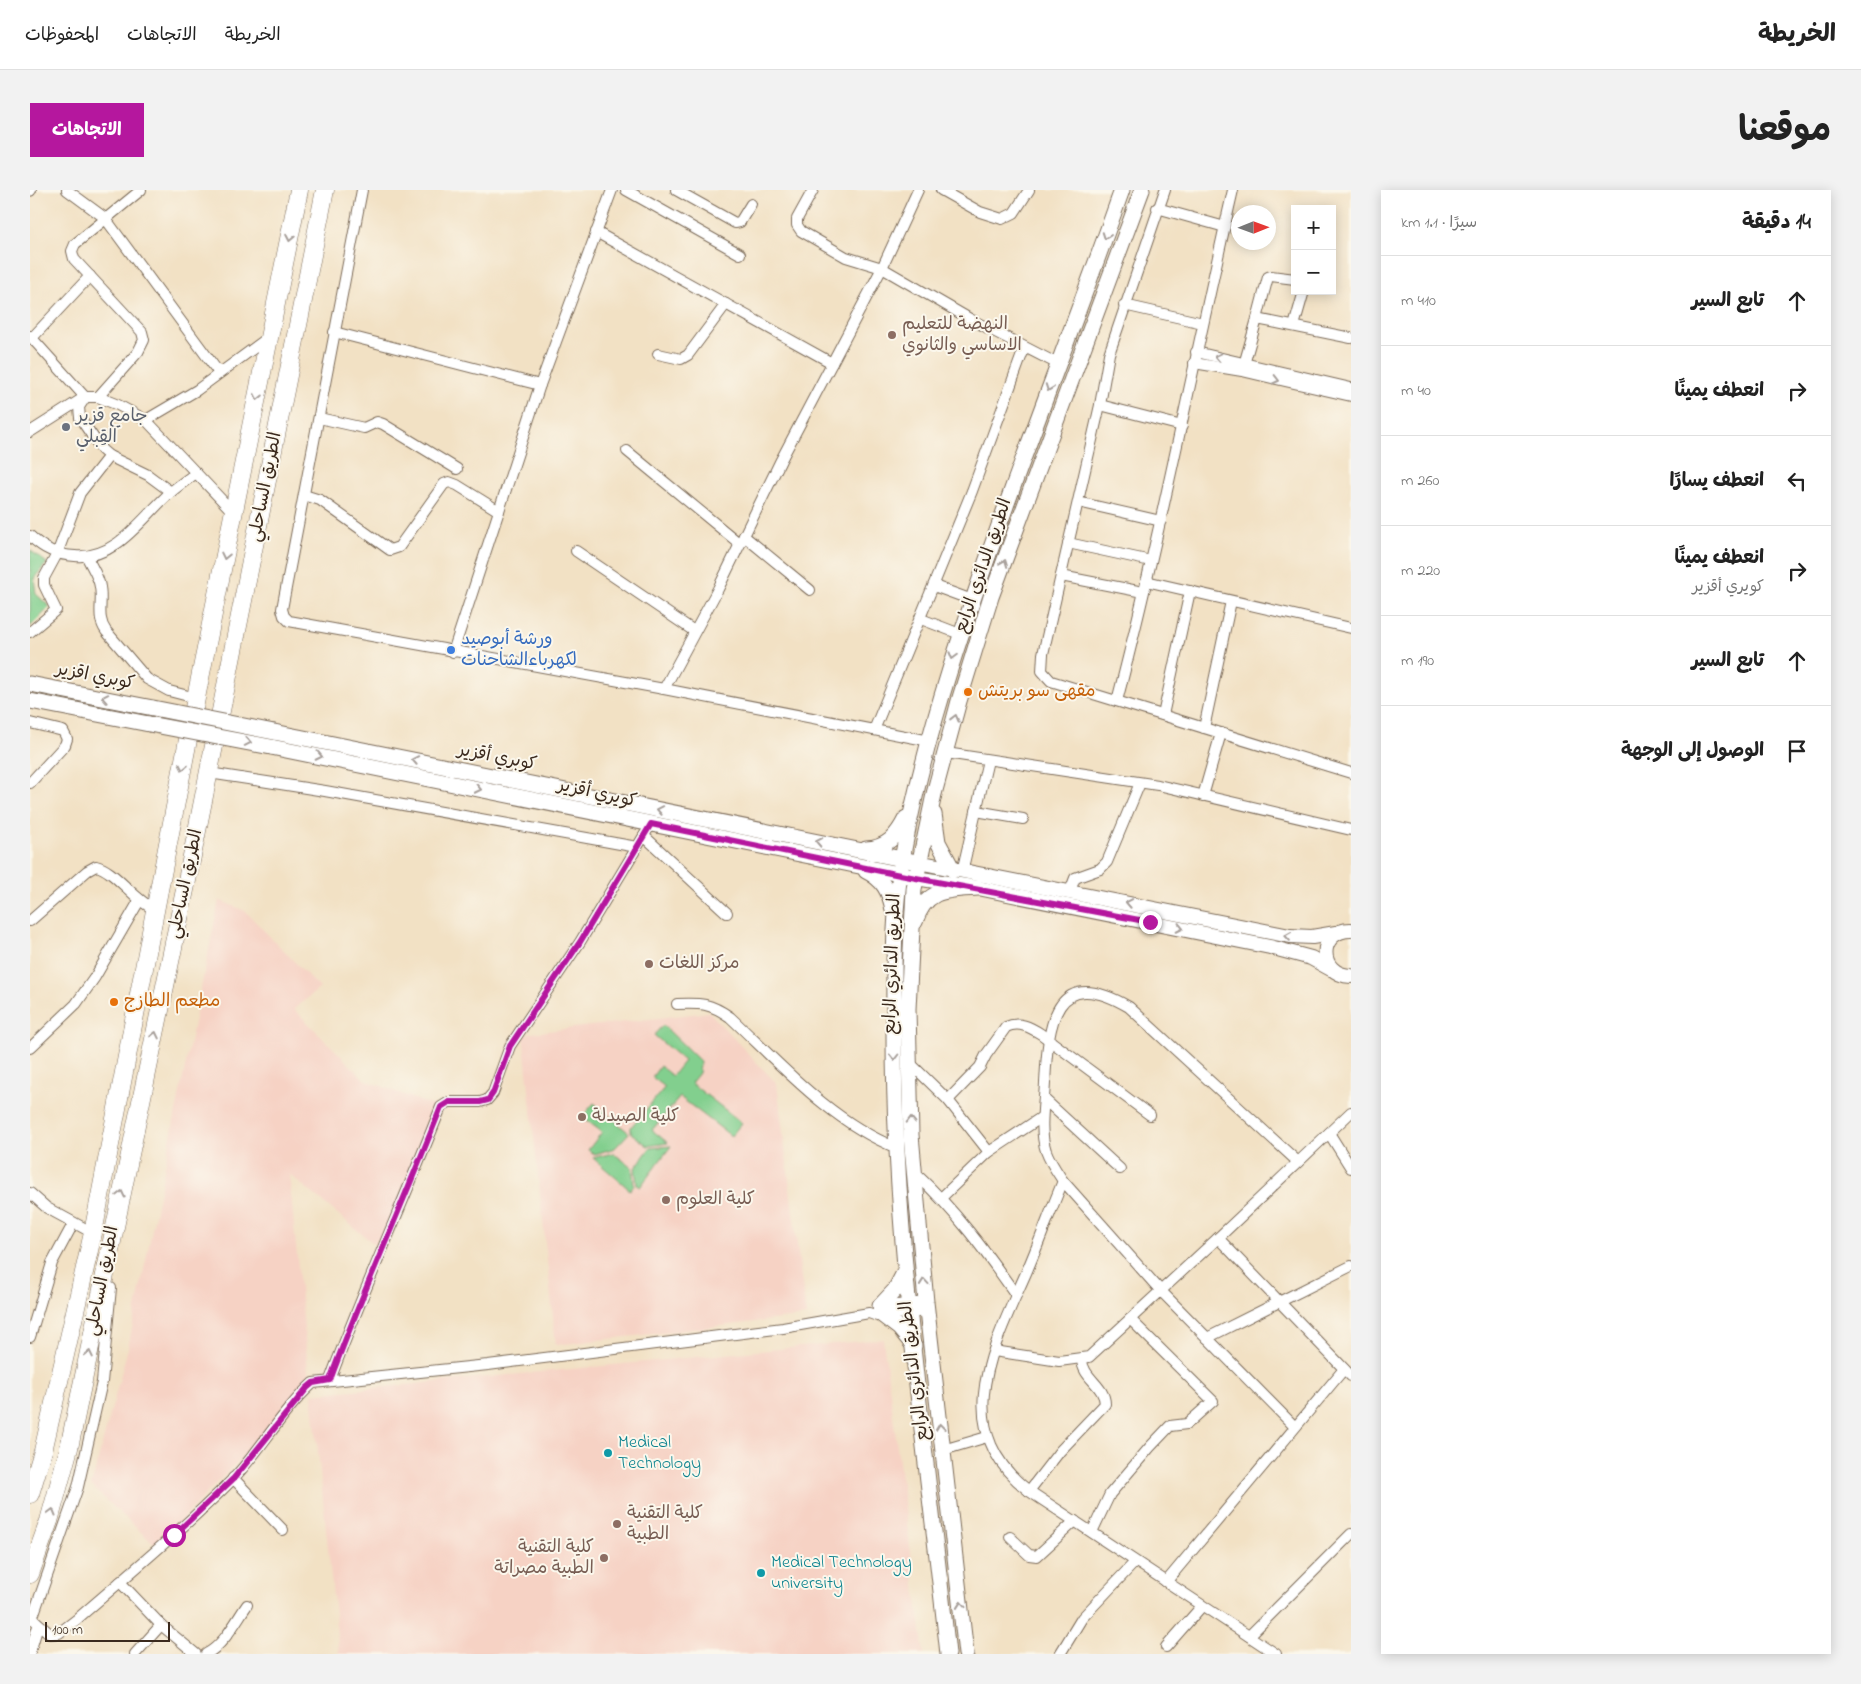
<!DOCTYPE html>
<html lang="ar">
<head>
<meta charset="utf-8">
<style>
	body { margin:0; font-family:"Indie Flower","Playpen Sans Arabic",sans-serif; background:#f2f2f2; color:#222; direction:rtl }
	.controls { position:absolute; right:15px; top:15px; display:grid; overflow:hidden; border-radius:0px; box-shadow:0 2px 12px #0003 }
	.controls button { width:45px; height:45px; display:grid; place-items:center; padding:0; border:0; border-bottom:1px solid #e0e0e0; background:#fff; color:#222; font:25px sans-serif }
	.compass { position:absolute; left:1201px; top:15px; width:45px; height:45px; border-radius:50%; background:#fff; box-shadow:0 2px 12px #0003; rotate:89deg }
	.scale { position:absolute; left:15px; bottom:12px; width:125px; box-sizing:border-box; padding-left:5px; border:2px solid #3b2a1e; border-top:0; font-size:14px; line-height:18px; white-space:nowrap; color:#3b2a1e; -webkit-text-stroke:4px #fbf7ec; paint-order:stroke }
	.stop { position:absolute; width:15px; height:15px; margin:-11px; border:4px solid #b5179e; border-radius:50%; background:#fff }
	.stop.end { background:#b5179e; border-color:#fff; box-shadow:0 1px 5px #0008 }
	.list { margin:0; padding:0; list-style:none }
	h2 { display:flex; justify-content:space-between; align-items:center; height:65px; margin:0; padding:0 20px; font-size:21px }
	h2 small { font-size:16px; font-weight:400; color:#767676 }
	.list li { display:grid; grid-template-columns:32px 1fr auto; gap:15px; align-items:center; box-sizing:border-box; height:90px; padding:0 20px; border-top:1px solid #e0e0e0 }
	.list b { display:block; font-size:19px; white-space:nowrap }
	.list p { margin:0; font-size:16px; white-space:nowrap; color:#767676 }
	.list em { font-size:16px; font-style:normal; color:#767676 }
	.icon { flex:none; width:28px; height:28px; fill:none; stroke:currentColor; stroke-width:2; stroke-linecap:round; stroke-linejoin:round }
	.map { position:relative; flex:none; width:1321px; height:1464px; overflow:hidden; direction:ltr; border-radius:0px }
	header { display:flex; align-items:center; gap:30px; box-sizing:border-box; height:70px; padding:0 25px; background:#fff; border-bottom:1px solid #e0e0e0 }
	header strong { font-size:24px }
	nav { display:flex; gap:28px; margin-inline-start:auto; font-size:18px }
	.intro { display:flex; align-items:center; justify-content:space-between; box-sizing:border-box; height:120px; padding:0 30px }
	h1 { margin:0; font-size:35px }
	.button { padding:12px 22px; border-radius:0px; background:#b5179e; color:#fff; font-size:18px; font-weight:700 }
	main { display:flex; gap:30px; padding:0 30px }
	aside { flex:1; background:#fff; border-radius:0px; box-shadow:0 2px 12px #0003 }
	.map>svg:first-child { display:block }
</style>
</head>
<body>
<header>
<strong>الخريطة</strong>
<nav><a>الخريطة</a><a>الاتجاهات</a><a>المحفوظات</a></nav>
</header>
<div class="intro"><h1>موقعنا</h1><a class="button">الاتجاهات</a></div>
<main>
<aside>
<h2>14 دقيقة<small>سيرًا · 1.1 km</small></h2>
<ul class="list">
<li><svg class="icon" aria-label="ahead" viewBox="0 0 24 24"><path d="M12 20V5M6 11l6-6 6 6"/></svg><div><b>تابع السير</b></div><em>410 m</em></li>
<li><svg class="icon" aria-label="right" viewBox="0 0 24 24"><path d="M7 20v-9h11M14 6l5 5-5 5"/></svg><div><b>انعطف يمينًا</b></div><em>40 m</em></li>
<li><svg class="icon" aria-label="left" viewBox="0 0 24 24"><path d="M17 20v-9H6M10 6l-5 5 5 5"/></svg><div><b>انعطف يسارًا</b></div><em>260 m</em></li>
<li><svg class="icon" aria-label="right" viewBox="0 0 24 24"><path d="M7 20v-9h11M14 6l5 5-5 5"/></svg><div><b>انعطف يمينًا</b><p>كويري أقزير</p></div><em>220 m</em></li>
<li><svg class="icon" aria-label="ahead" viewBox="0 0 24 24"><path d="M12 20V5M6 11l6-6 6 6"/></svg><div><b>تابع السير</b></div><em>190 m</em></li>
<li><svg class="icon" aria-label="arrive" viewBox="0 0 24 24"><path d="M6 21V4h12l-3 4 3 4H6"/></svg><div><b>الوصول إلى الوجهة</b></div></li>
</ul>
</aside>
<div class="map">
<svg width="1321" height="1464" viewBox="0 0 1321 1464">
	<rect width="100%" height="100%" fill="#fbf7ec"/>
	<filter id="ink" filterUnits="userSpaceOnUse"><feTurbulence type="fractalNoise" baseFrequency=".02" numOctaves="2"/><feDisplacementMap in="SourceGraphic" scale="10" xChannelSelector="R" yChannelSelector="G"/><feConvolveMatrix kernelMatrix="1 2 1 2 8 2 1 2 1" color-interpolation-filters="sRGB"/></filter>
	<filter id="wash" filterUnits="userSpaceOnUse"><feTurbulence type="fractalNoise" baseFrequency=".0096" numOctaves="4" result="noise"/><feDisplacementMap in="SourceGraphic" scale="20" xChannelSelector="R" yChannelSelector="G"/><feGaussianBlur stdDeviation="1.12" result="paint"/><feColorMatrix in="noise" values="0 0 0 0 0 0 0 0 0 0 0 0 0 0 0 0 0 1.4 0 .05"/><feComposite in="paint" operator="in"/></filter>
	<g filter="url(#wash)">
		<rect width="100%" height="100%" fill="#f2e1c4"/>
		<!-- built -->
		<g fill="#f6d2c4">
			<path d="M 189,710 L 215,721 L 290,798 L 264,819 L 335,890 L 406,917 L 350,1059 L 259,984 L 279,1190 L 243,1235 L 126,1356 L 61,1296 L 98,1158 Z"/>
			<path d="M 679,822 L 747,894 L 776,1126 L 526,1155 L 493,844 Z"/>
			<path d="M 853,1149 L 894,1464 L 309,1464 L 282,1204 Z"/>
		</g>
		<!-- green -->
		<g fill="#82cf8e" stroke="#5e7c56">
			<path d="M 0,360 L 17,373 L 4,388 L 6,404 L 20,417 L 0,437 Z"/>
			<path d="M 633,835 L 670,871 L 669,883 L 661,893 L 712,933 L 701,946 L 650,907 L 622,940 L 638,953 L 618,956 L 601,943 L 601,937 L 635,897 L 622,887 L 630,876 L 642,886 L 654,871 L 624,845 Z"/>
			<path d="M 564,913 L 599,943 L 585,958 L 565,964 L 558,960 L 572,942 L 552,927 Z"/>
			<path d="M 641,956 L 610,997 L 607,995 L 605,978 L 620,958 Z"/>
			<path d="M 583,963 L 602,977 L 604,995 L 600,1000 L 563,968 Z"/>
		</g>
	</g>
	<g filter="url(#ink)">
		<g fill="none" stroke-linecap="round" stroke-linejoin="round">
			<!-- street casing -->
			<g stroke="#7b6a58" stroke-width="12">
				<g id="street">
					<path d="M 37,0 L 75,28 L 189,183"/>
					<path d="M 332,0 L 252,419 L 254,426 L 259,431 L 634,499 L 900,551"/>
					<path d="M 596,0 L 710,64"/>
					<path d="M 646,0 L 705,33 L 710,32 L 721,14"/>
					<path d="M 783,0 L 767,29 L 767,35 L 771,41 L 816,67 L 852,78 L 940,129 L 1028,174"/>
					<path d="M 911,0 L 950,22 L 972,29 L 984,23 L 999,0"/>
					<path d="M 1135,0 L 1079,164 L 1070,215 L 1013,464 L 1012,481 L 1021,491 L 1321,583"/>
					<path d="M 0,1 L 1,0"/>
					<path d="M 1127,18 L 1195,37"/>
					<path d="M 566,42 L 802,173"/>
					<path d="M 1094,115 L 1173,133"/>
					<path d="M 1227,129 L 1238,87 L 1241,86 L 1265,89"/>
					<path d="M 1264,136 L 1274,101"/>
					<path d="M 304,142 L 510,195"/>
					<path d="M 0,146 L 55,207"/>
					<path d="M 2,148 L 60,86"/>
					<path d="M 1166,162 L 1321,198"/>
					<path d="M 628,164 L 651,169 L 658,165 L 696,114"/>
					<path d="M 1164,173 L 1212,181 L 1321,206"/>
					<path d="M 1213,178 L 1227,129 L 1321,148"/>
					<path d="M 68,207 L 108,162 L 114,150 L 112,142 L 44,69 L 42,61 L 45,54 L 111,0"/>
					<path d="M 55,208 L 49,217 L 50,228 L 72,260 L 79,266 L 118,285 L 141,302"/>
					<path d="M 1070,215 L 1152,236"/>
					<path d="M 289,228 L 334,238 L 347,232 L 353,234 L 427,279"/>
					<path d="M 116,230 L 167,200 L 239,147"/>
					<path d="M 0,242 L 55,207 L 68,207 L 88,215 L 116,230 L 204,323"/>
					<path d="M 597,261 L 710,354"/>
					<path d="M 274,305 L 290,310 L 360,360 L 369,357 L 414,294 L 419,292 L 427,295 L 469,321"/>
					<path d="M 1048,312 L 1131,331"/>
					<path d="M 0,346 C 14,359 26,365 45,366 C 87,370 113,326 141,302 C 149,295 158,289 166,283"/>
					<path d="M 714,346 L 780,400"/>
					<path d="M 1038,353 L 1121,371"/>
					<path d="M 546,361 L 664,441"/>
					<path d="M 57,367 C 61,376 69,387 70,397 C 73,413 66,427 76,441 L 117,489 L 139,501 L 166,508"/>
					<path d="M 1031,386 L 1113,402"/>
					<path d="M 1116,391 L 1321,438"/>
					<path d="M 904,396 L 942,410"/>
					<path d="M 891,429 L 930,444"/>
					<path d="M 0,442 L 26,420 L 14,395 L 14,388 L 27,364 L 50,303 L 79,266"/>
					<path d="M 423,462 L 510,195 L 582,0"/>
					<path d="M 634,499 L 688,399 L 751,270 L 852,78 L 888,0"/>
					<path d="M 1087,511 C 1131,342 1164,170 1203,0"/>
					<path d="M 1133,525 L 1160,401"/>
					<path d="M 0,533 L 33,541 L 37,549 L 35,555 L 0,593"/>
					<path d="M 1174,538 L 1201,411"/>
					<path d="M 844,540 L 942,301 L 994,159"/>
					<path d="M 916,563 L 1128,595 L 1321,640"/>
					<path d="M 179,583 L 295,601 L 607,657"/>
					<path d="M 1173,606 L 1191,543"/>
					<path d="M 946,621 L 993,629"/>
					<path d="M 614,646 L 697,723"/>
					<path d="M 932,682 L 958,570"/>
					<path d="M 1040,701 L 1045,688 L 1070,679 L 1077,672 L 1110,593"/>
					<path d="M 0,731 L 57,681 L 66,676 C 85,680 103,710 126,720"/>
					<path d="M 647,814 C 671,813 680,813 700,827 C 750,874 801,932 867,958"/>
					<path d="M 0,858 L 46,814 L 65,787 L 109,711"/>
					<path d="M 880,873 L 918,910 L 959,962"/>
					<path d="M 1014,909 L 1090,979"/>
					<path d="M 918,910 L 950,877 L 956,865 L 976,837 C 989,831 1000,837 1011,844 L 1120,925"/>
					<path d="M 1299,943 L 1321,978"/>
					<path d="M 886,984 C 925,1020 956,1062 986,1105"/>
					<path d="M 1033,991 C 1020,1022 1009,1053 996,1083 C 963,1158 918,1239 999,1301 L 1246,1464"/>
					<path d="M 0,1003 L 17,1018 L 63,1043"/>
					<path d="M 911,1008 L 959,962 L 1012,927"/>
					<path d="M 1188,1048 L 1321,1186"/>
					<path d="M 848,1117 L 896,1112"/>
					<path d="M 0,1147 L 22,1073 L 43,1034"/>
					<path d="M 1177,1148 L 1321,1076"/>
					<path d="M 964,1161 L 1029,1171 L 1059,1167 L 1188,1048 L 1321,922"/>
					<path d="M 300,1190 C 334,1098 375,1009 411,917 L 419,912 L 450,912 L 457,910 L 463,903 L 480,856 L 550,752 L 621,634"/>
					<path d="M 1264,1236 L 1130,1100 L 1033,991 C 1027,982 1020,972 1016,961 C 1009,940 1014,915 1015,893 C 1018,834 1024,773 1099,817 L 1268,972"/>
					<path d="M 913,1260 L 957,1247"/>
					<path d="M 203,1288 L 253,1340"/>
					<path d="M 999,1301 L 1030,1261 L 1075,1214 C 1075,1195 1052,1188 1052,1169"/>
					<path d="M 1062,1342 L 1080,1304 L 1120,1257 L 1140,1236 L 1157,1234 L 1183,1211 L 1100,1129"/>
					<path d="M 980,1347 L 999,1365 L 1007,1366 L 1045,1331"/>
					<path d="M 90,1392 L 131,1435 L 166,1464"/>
					<path d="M 1136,1392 L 1314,1179"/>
					<path d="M 0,1426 L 20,1444 L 29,1443 L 46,1430 C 99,1384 153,1339 202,1290 C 231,1260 252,1221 283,1193 L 458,1175 L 753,1138 L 839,1123 L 847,1126 L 897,1121"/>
					<path d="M 2,1429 L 48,1297 L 72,1192 L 81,1098"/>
					<path d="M 1219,1446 L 1321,1344"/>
					<path d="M 1136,1457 L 1172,1416"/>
					<path d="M 0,1462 L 8,1436"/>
					<path d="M 105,1464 L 131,1435"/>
					<path d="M 176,1464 C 194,1455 206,1431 217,1415"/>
					<path d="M 1030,1464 L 1052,1428 L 1105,1372"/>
				</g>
			</g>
			<!-- secondary casing -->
			<g stroke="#7b6a58" stroke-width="16">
				<g id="secondary">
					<path d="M 888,672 L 1260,746 L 1282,747 L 1306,743"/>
					<path d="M 886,688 L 948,698 L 1240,757 L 1281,768 L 1301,779"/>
					<path d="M 1321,740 C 1287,740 1287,785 1321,786"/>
				</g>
			</g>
			<!-- primary casing -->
			<g stroke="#7b6a58" stroke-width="17">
				<g id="primary">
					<path d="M 0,494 L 123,518"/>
					<path d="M 0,511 L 119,534"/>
					<path d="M 244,542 L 882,671"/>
					<path d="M 241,557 L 879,686"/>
					<path d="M 904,624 L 908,652 L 923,680"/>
					<path d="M 836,659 C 857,658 867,646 876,628"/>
					<path d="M 836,681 C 853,689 860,702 863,720"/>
					<path d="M 885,732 C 896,698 917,700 948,698"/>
					<path d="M 850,1116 L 865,1100 L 875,1081"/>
					<path d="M 852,1125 L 869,1138 L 884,1156"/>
					<path d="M 918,1464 C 896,1259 864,1054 864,847 C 864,785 862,720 874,659 C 897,537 938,421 980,305 C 1017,203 1056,102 1092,0"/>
					<path d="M 936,1464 L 896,1112 L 881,945 L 878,819 L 884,699 L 904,604 L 929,511 L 961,407 L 1112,0"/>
				</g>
			</g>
			<!-- highway casing -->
			<g stroke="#7b6a58" stroke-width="19">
				<g id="highway">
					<path d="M 0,1304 L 13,1261 L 63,1043 L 166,508 L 269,0"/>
					<path d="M 0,1384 L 19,1331 L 39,1258 L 161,671 L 295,0"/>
				</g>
			</g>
			<!-- street -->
			<use href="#street" stroke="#fff" stroke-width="10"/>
			<!-- secondary -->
			<use href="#secondary" stroke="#fff" stroke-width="14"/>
			<!-- primary -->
			<use href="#primary" stroke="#fff" stroke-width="15"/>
			<!-- highway -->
			<use href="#highway" stroke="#fff" stroke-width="18"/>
			<!-- primary-bridge casing -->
			<g stroke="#7b6a58" stroke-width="17" stroke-linecap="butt">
				<g id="primary-bridge">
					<path d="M 123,518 L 244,542"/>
					<path d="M 119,534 L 241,557"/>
				</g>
			</g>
			<!-- primary-bridge -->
			<use href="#primary-bridge" stroke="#fff" stroke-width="15"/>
		</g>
		<!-- one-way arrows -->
		<defs><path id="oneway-chevron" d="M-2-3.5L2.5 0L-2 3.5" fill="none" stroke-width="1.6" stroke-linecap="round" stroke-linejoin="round" transform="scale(1.25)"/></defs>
		<g stroke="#a79f9a">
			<use href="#oneway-chevron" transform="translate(1076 46) rotate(110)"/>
			<use href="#oneway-chevron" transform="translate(260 48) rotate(101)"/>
			<use href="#oneway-chevron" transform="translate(1188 167) rotate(-168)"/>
			<use href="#oneway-chevron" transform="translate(1246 190) rotate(14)"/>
			<use href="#oneway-chevron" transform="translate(1019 198) rotate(110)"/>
			<use href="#oneway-chevron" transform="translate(228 207) rotate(102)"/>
			<use href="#oneway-chevron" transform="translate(195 366) rotate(102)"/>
			<use href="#oneway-chevron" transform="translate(974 373) rotate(-69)"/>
			<use href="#oneway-chevron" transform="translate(923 466) rotate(106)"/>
			<use href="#oneway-chevron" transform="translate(75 508) rotate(-169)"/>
			<use href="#oneway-chevron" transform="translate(925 528) rotate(-76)"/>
			<use href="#oneway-chevron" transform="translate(218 552) rotate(11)"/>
			<use href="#oneway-chevron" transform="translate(289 566) rotate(12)"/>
			<use href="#oneway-chevron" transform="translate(385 570) rotate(-169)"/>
			<use href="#oneway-chevron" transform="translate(153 577) rotate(101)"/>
			<use href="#oneway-chevron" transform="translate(448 599) rotate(12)"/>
			<use href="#oneway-chevron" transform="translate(630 620) rotate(-169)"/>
			<use href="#oneway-chevron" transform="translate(789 652) rotate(-169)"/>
			<use href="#oneway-chevron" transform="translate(1099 713) rotate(-169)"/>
			<use href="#oneway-chevron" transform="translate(1150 738) rotate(12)"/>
			<use href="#oneway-chevron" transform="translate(1258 746) rotate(-172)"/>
			<use href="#oneway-chevron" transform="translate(125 845) rotate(-78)"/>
			<use href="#oneway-chevron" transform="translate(864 867) rotate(90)"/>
			<use href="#oneway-chevron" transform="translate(881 930) rotate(-91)"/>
			<use href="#oneway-chevron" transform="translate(91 1004) rotate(-77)"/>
			<use href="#oneway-chevron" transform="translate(894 1092) rotate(-95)"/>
			<use href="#oneway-chevron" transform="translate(59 1164) rotate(-78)"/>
			<use href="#oneway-chevron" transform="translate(910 1237) rotate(-97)"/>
			<use href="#oneway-chevron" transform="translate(22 1322) rotate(-75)"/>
			<use href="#oneway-chevron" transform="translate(931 1415) rotate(-95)"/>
		</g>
	</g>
	<g fill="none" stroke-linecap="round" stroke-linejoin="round" filter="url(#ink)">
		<!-- route -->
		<path stroke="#b5179e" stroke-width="6" d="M 144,1345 L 204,1288 L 277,1198 L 283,1193 L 300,1190 C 334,1098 375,1009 411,917 L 419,912 L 450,912 L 458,910 L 463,903 L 480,856 L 550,752 L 621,634 L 870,685 L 1120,732"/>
	</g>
	<!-- markers -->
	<g fill="#8d6e63" stroke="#fbf7ec" stroke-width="2">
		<circle cx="862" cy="145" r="5"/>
		<circle cx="619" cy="774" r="5"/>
		<circle cx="552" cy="927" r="5"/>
		<circle cx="636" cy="1010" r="5"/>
		<circle cx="587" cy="1334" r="5"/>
		<circle cx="574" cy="1368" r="5"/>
	</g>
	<circle fill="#6b7280" stroke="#fbf7ec" stroke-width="2" cx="36" cy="237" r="5"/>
	<circle fill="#3f7fe0" stroke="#fbf7ec" stroke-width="2" cx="421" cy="460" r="5"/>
	<g fill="#e8710a" stroke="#fbf7ec" stroke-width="2">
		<circle cx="938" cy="502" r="5"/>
		<circle cx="84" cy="812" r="5"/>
	</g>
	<g fill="#0f9aa8" stroke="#fbf7ec" stroke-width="2">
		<circle cx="578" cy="1263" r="5"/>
		<circle cx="731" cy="1383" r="5"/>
	</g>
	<g text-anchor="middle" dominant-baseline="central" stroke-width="4" stroke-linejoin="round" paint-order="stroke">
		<!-- education labels -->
		<g font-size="18" fill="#785e54" stroke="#fbf7ec" text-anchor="start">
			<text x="872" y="135">النهضة للتعليم<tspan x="872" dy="21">الاساسي والثانوي</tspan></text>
			<text x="629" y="774">مركز اللغات</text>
			<text x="562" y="927">كلية الصيدلة</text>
			<text x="646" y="1010">كلية العلوم</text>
			<text x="597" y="1324">كلية التقنية<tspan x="597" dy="21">الطبية</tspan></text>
			<text x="564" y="1358" text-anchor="end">كلية التقنية<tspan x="564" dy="21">الطبية مصراتة</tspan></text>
		</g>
		<!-- worship labels -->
		<g font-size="18" fill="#5b616d" stroke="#fbf7ec" text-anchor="start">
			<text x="46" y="227">جامع قزير<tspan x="46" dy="21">القِبلي</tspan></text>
		</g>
		<!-- street labels -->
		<g font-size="18" fill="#3b2a1e" stroke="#fbf7ec">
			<text transform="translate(236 297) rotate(-79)">الطريق الساحلي</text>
			<text transform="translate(954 376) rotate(-71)">الطريق الدائري الرابع</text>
			<text transform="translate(65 487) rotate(11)">كوبري اقزير</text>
			<text transform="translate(467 568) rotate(11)">كوبري أقزير</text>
			<text transform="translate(567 604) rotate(12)">كويري أقزير</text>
			<text transform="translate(156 694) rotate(-78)">الطريق الساحلي</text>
			<text transform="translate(863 774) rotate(-88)">الطريق الدائري الرابع</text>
			<text transform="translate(73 1091) rotate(-79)">الطريق الساحلي</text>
			<text transform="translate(885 1181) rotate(-97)">الطريق الدائري الرابع</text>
		</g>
		<!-- shop labels -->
		<g font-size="18" fill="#366cbe" stroke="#fbf7ec" text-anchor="start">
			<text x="431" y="450">ورشة أبوصيد<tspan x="431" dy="21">لكهرباءالشاحنات</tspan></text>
		</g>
		<!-- food labels -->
		<g font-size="18" fill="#c56008" stroke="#fbf7ec" text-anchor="start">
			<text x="948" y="502">مقهى سو بريتش</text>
			<text x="94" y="812">مطعم الطازج</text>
		</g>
		<!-- culture labels -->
		<g font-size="18" fill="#0d838f" stroke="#fbf7ec" text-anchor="start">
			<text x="588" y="1253">Medical<tspan x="588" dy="21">Technology</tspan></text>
			<text x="741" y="1373">Medical Technology<tspan x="741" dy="21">university</tspan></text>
		</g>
	</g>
</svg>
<div class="controls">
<button>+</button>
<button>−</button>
</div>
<svg class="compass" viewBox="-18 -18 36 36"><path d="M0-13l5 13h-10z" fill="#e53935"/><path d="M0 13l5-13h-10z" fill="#767676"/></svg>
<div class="scale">100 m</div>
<div class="stop" style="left:144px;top:1345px"></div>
<div class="stop end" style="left:1120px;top:732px"></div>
</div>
</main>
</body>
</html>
